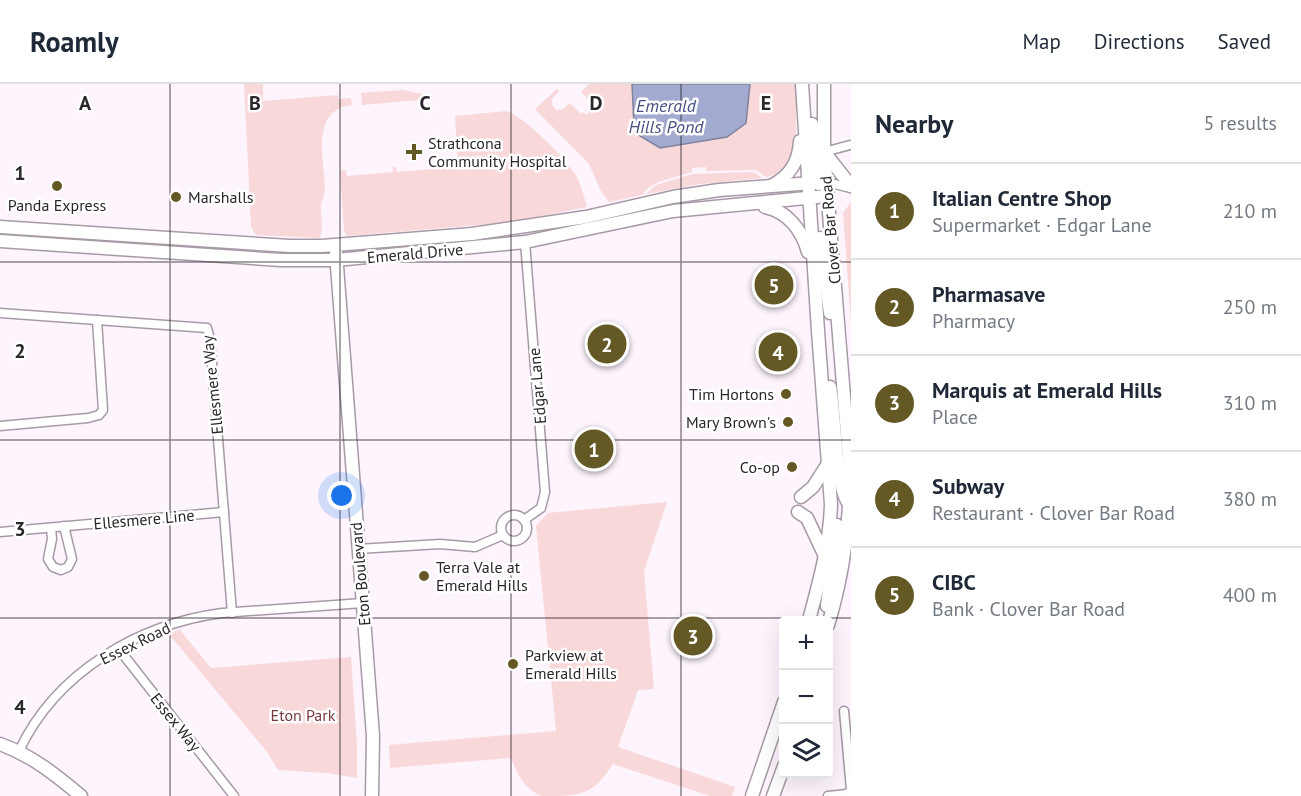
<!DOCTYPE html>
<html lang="en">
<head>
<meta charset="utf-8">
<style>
	body { margin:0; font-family:"PT Sans",sans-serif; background:#f6f6f7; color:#1f2937 }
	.controls { position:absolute; right:18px; bottom:18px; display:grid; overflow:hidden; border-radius:6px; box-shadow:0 6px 24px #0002 }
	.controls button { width:54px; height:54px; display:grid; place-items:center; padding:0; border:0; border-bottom:2px solid #e0e1e3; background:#fff; color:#1f2937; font:30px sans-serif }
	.you { position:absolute; left:342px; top:412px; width:21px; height:21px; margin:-15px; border:4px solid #fff; border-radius:50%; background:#1a73e8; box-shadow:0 0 0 9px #1a73e833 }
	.badge { display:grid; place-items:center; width:39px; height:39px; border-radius:50%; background:#645925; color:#fff; font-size:20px; font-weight:700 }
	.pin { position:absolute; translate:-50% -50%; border:3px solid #fff; box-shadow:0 2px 6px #0006 }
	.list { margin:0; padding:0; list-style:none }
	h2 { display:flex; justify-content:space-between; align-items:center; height:78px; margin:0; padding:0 24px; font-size:26px }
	h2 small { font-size:20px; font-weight:400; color:#747a83 }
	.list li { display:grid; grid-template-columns:39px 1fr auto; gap:18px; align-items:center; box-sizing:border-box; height:96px; padding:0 24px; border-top:2px solid #e0e1e3 }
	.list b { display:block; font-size:22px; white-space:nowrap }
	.list p { margin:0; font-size:20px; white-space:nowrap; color:#747a83 }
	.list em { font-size:20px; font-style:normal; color:#747a83 }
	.icon { flex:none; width:33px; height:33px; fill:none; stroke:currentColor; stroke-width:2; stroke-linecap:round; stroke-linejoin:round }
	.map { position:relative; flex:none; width:851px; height:712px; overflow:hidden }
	header { display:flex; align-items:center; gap:36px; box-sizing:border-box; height:84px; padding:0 30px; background:#fff; border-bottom:2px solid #e0e1e3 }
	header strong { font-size:28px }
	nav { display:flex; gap:33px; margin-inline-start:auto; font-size:21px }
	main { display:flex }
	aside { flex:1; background:#fff }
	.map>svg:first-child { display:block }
</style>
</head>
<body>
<header>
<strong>Roamly</strong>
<nav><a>Map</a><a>Directions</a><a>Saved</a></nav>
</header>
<main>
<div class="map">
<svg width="851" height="712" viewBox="0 0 851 712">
	<rect width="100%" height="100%" fill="#fef4fe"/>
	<!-- green -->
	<g fill="#f8d8d8">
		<path d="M 244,0 L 263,0 L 263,17 L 338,11 L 338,15 L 351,14 L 352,21 C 310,26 324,75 325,103 C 325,110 322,115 321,121 C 320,132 324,142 320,154 L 256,151 L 251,143 Z"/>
		<path d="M 589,0 L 632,0 L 634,41 L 640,52 L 660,64 L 727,53 L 746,39 L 750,0 L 796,0 L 796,67 L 789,82 L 787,80 L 774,91 L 766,93 L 756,86 L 706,87 L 706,83 L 692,84 L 692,88 L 658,98 L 648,104 L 642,111 L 609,118 L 601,107 L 589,80 L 535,25 L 557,5 L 559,7 L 551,16 L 553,18 L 551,20 L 557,27 L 560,25 L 562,26 L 570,19 L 581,30 L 583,28 L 586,31 L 593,23 L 590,20 L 592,19 L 581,8 Z"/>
		<path d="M 403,6 L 431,12 L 431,15 L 362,21 L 361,9 Z"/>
		<path d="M 506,27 C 524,32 566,75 576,91 C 581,101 584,113 587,123 L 512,138 L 347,152 L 344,147 L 340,88 L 342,86 L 346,86 L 347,92 L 393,88 L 393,83 L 396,83 L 397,88 L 458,83 L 455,32 Z"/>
		<path d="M 748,88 L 755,89 L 762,94 L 700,100 L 646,110 L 656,101 L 693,90 Z"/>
		<path d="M 851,118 L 851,239 L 843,129 Z"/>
		<path d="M 667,418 L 644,487 L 654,605 L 638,606 L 618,663 L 735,703 L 732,712 L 710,712 L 613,680 C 592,712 582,712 542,712 C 524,705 518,691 511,674 L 390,684 L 389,661 L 556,647 L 536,442 L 548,429 Z"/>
		<path d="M 180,546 L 211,584 L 351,573 L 357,662 L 357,694 L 327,689 L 278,686 L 267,668 L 168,549 Z"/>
	</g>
	<!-- water -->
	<path fill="#a2abcf" stroke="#7e839e" stroke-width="1.5" d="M 632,0 L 750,0 L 746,39 L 727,53 L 660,64 L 640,52 L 634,41 Z"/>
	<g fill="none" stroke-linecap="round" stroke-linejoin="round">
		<!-- street casing -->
		<g stroke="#a69aa6" stroke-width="11">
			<g id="street">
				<path d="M 824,68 L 850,61"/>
				<path d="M 826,98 L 851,104"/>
				<path d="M 0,229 L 207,244 L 210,255 L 232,529"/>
				<path d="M 0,342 L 88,334 L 99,331 L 103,326 L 97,236"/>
				<circle cx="514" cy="444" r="13"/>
				<path d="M 524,436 L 541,424 L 545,408 L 525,158"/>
				<path d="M 51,444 L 52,455 L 48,475 L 53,483 L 61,486 L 68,483 L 72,475 L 64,442"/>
				<path d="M 0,448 L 224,428"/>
				<path d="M 358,465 L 440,460 L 475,463 L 503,451"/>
				<path d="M 118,564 L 234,712"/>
				<path d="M 19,667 C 56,588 139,540 222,529 L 363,519"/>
				<path d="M 828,712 L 847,710 L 851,706 L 844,627"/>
			</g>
		</g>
		<!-- secondary casing -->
		<g stroke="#a69aa6" stroke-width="15">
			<g id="secondary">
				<path d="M 802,0 L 818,247 L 831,420 C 830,459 819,499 809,536"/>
				<path d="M 824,0 L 824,68 L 850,386 C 850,440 844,489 828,541"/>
				<path d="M 812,40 L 819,100"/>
				<path d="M 824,68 L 851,102"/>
				<path d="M 771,102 C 790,92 799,78 800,57"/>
				<path d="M 765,123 C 787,127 802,146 808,168"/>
				<path d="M 0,143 L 290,162 L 322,162 L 472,150 L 586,133 L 673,113 L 719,106 L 826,98"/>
				<path d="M 820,154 L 830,229"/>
				<path d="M 0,157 L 281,176 L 336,176 L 525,158 L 673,127 L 827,112"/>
				<path d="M 336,169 L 373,652 L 372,712"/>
				<path d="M 830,303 C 835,328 835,407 850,421"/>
				<path d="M 801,413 L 813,403 L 829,378"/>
				<path d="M 798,428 L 807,434 L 824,470"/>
				<path d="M 827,522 L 837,441"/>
				<path d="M 0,660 C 31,671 56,691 81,712"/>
				<path d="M 752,712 L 784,618"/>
				<path d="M 773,712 L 784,682"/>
			</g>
		</g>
		<!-- street -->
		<use href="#street" stroke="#fff" stroke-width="8"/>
		<!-- secondary -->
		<use href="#secondary" stroke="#fff" stroke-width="12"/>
	</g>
	<!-- grid -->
	<path fill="none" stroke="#2b262b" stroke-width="1.5" stroke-opacity="0.55" d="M 170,0 L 170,712M 340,0 L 340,712M 511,0 L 511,712M 681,0 L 681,712M 0,178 L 851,178M 0,356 L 851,356M 0,534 L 851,534"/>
	<!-- markers -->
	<g fill="#645925" stroke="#fff" stroke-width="2">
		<path d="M411 59h6v6h6v6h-6v6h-6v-6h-6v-6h6z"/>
		<circle cx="57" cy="102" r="6"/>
		<circle cx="176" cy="113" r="6"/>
		<circle cx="786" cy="310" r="6"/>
		<circle cx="788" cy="338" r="6"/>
		<circle cx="792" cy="383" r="6"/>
		<circle cx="424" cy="492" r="6"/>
		<circle cx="513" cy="580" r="6"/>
	</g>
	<g text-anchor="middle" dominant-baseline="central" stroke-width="5" stroke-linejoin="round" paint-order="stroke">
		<!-- poi labels -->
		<g font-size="16" fill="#2b262b" stroke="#fff" text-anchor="start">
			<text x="428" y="59">Strathcona<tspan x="428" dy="18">Community Hospital</tspan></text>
			<text x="188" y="113">Marshalls</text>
			<text x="57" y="121" text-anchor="middle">Panda Express</text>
			<text x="774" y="310" text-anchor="end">Tim Hortons</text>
			<text x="776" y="338" text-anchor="end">Mary Brown's</text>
			<text x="780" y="383" text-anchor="end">Co-op</text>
			<text x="436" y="483">Terra Vale at<tspan x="436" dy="18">Emerald Hills</tspan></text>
			<text x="525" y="571">Parkview at<tspan x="525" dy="18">Emerald Hills</tspan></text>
		</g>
		<!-- street labels -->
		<g font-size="16" fill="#2b262b" stroke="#fff">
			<text transform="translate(830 146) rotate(-95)">Clover Bar Road</text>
			<text transform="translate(415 169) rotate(-5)">Emerald Drive</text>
			<text transform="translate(212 301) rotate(-96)">Ellesmere Way</text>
			<text transform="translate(537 302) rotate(-95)">Edgar Lane</text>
			<text transform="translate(144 435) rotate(-5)">Ellesmere Line</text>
			<text transform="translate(360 490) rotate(-95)">Eton Boulevard</text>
			<text transform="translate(135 559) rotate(-26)">Essex Road</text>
			<text transform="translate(176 638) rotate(51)">Essex Way</text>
		</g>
		<!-- park labels -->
		<g font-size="16" fill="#773b3d" stroke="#fff">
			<text x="303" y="631">Eton Park</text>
		</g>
		<!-- water labels -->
		<g font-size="18" font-style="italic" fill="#475082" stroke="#fff">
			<text x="666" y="21">Emerald<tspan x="666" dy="21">Hills Pond</tspan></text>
		</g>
	</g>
	<g font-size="20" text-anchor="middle" font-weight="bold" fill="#2b262b" stroke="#fff" stroke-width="5" stroke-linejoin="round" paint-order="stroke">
		<text x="85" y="26">A</text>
		<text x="255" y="26">B</text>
		<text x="425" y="26">C</text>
		<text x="596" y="26">D</text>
		<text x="766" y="26">E</text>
		<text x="20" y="96">1</text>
		<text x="20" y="274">2</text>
		<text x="20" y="452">3</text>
		<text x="20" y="630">4</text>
	</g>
</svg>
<div class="controls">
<button>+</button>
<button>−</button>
<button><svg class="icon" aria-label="layers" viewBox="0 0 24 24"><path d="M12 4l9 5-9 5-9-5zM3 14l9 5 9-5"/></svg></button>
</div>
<div class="you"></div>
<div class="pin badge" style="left:594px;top:365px">1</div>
<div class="pin badge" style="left:607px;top:260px">2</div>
<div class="pin badge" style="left:693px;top:552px">3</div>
<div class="pin badge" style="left:778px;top:268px">4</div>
<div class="pin badge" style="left:774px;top:201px">5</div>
</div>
<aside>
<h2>Nearby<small>5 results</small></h2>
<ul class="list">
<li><span class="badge">1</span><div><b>Italian Centre Shop</b><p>Supermarket · Edgar Lane</p></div><em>210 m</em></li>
<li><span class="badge">2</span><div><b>Pharmasave</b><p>Pharmacy</p></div><em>250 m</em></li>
<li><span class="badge">3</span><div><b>Marquis at Emerald Hills</b><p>Place</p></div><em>310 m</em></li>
<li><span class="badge">4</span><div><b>Subway</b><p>Restaurant · Clover Bar Road</p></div><em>380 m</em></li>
<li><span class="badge">5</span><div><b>CIBC</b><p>Bank · Clover Bar Road</p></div><em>400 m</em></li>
</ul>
</aside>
</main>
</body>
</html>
